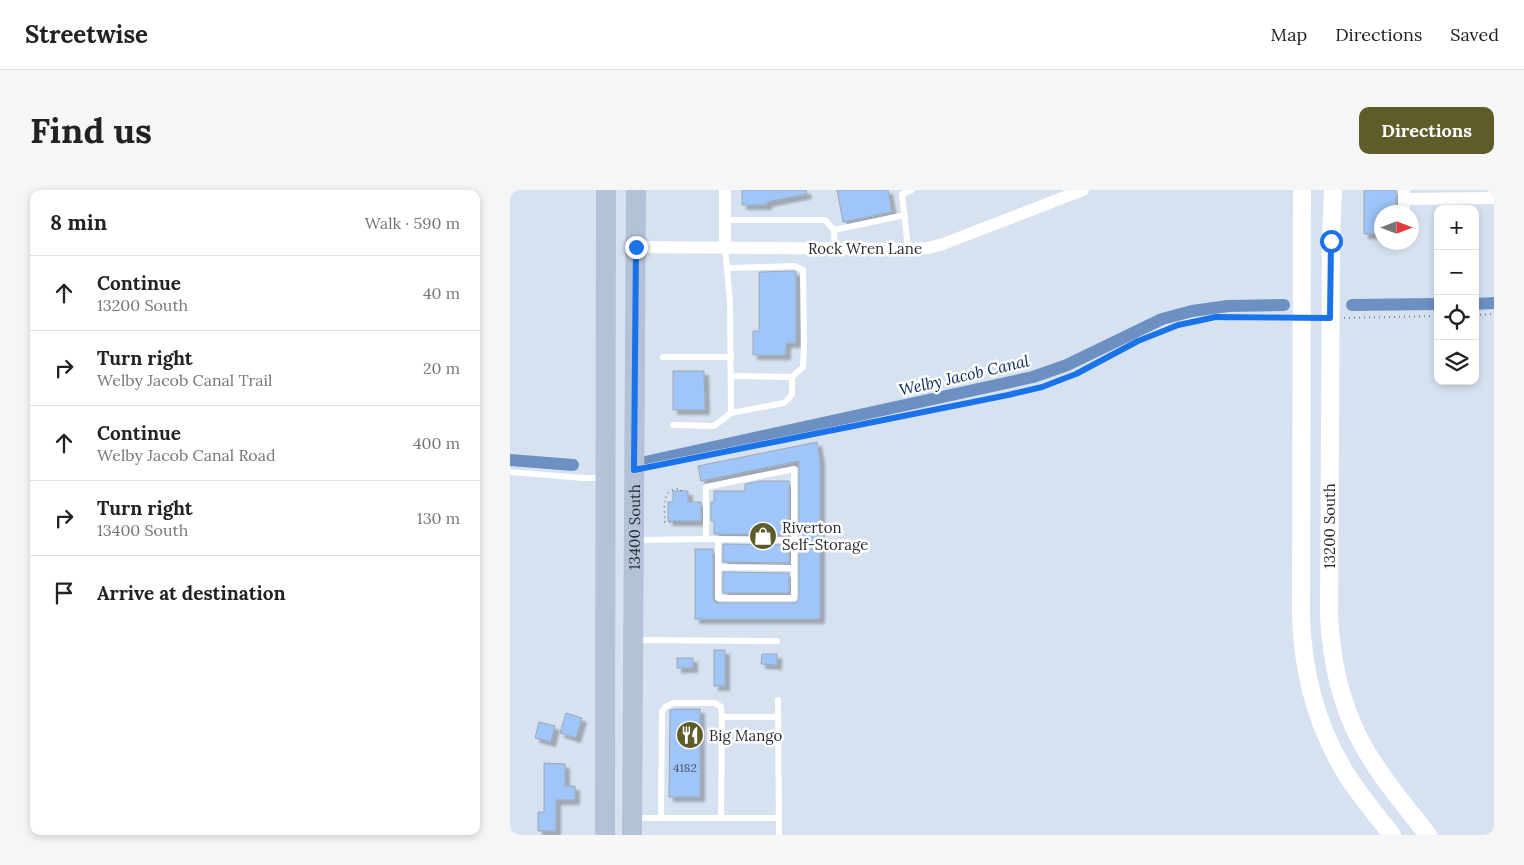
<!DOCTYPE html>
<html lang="en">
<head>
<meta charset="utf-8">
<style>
	body { margin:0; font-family:Lora,serif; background:#f6f6f6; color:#222 }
	.controls { position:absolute; right:15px; top:15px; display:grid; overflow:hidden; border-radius:10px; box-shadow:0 2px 8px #0003 }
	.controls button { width:45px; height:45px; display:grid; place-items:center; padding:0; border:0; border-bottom:1px solid #e0e0e0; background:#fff; color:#222; font:25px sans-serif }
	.compass { position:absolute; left:864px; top:15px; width:45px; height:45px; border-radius:50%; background:#fff; box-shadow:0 2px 8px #0003; rotate:90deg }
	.stop { position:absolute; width:15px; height:15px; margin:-11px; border:4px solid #1a73e8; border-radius:50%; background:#fff }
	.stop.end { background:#1a73e8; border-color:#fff; box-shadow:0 1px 5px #0008 }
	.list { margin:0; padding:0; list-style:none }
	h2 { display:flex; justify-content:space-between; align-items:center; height:65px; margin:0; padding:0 20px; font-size:21px }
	h2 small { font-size:16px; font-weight:400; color:#767676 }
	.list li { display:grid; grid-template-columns:32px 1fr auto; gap:15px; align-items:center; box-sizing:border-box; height:75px; padding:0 20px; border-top:1px solid #e0e0e0 }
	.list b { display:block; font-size:19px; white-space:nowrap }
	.list p { margin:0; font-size:16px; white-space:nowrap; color:#767676 }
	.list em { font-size:16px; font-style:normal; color:#767676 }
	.icon { flex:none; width:28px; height:28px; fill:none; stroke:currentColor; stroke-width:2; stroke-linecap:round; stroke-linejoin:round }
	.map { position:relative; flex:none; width:984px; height:645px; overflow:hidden; border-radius:10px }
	header { display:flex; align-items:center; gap:30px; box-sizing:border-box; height:70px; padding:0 25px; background:#fff; border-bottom:1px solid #e0e0e0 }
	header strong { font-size:24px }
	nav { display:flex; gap:28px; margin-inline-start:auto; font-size:18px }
	.intro { display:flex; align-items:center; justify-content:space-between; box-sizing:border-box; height:120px; padding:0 30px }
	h1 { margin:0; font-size:35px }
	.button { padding:12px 22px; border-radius:10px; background:#5e5c29; color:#fff; font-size:18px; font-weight:700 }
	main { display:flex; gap:30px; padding:0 30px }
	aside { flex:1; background:#fff; border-radius:10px; box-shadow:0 2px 8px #0003 }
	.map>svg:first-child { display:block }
</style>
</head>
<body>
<header>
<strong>Streetwise</strong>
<nav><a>Map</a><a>Directions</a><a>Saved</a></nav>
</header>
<div class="intro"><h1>Find us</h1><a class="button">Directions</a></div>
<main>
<aside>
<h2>8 min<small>Walk · 590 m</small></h2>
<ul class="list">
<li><svg class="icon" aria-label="ahead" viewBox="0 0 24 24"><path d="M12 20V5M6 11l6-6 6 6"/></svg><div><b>Continue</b><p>13200 South</p></div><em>40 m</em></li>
<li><svg class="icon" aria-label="right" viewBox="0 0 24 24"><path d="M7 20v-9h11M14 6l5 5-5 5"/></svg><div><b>Turn right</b><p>Welby Jacob Canal Trail</p></div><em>20 m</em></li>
<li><svg class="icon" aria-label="ahead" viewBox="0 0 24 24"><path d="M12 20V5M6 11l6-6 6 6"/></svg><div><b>Continue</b><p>Welby Jacob Canal Road</p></div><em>400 m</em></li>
<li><svg class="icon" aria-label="right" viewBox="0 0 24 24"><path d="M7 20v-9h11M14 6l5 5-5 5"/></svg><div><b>Turn right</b><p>13400 South</p></div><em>130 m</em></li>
<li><svg class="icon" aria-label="arrive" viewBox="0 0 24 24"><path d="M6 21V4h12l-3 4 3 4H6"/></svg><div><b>Arrive at destination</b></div></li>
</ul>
</aside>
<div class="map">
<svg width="984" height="645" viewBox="0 0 984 645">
	<defs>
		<filter id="shadow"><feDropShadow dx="4.5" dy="4.5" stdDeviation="1" flood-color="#0004"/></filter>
	</defs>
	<rect width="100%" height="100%" fill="#d7e2f1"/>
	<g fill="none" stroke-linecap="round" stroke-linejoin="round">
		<!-- canal -->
		<g stroke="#6c90c2" stroke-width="12">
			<path d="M 965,114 L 984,113"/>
			<path d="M 842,115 L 928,114"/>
			<path d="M 0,270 L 63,275"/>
			<path d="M 135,272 L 523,187 L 557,175 L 652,129 L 682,121 L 718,116 L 774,115"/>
		</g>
	</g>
	<!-- building -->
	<g fill="#9fc5f9" stroke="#9ca7b5" filter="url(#shadow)">
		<path d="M 232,0 L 296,0 L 297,4 L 257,12 L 257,15 L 232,15 Z"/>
		<path d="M 327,0 L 378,0 L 382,22 L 333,32 Z"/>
		<path d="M 854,0 L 886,0 L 886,22 L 872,22 L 872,44 L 854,44 Z"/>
		<path d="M 284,81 L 286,82 L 286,153 L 276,153 L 276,165 L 243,165 L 243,141 L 249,141 L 249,82 Z"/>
		<path d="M 163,181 L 194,181 L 195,220 L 163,220 Z"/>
		<path d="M 307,252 L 310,269 L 310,429 L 185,429 L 185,359 L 203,359 L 203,408 L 206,413 L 284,413 L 287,412 L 289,408 L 289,271 L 191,291 L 188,276 Z"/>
		<path d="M 250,291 L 279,291 L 279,345 L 204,344 L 204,331 L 201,331 L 201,312 L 204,312 L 204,301 L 235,301 L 235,294 Z"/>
		<path d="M 163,301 L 178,301 L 178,312 L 191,312 L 191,331 L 158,331 L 158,312 L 163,312 Z"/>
		<path d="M 213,354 L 279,355 L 279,373 L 213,372 Z"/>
		<path d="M 213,382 L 279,383 L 279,403 L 213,403 Z"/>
		<rect x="204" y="460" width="11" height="36"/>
		<path d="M 252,464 L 267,464 L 267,475 L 251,474 Z"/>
		<rect x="167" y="468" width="16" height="10"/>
		<path d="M 164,519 L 190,519 L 190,607 L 159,607 L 160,520 Z"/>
		<path d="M 56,523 L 72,528 L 66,548 L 50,543 Z"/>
		<path d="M 29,532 L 45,536 L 41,552 L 25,548 Z"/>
		<path d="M 34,573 L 55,574 L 55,596 L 65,596 L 65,610 L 46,610 L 46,641 L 28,641 L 28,622 L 34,622 Z"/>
	</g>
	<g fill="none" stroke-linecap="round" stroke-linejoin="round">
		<!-- path -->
		<g stroke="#7d858f" stroke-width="2" stroke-dasharray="1 4" stroke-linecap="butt">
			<path d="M 965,125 L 984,124"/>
			<path d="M 834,128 L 928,126"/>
			<path d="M 171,301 L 171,299 C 150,298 155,317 155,332 L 173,332"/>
		</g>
		<!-- lane -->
		<g stroke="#fff" stroke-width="6">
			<path d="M 215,30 L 315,30 L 324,40"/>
			<path d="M 325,59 L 324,40 L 395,25"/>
			<path d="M 398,59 L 392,4 L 402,0"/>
			<path d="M 217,78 L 285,76 L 293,80 L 294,156 L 293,177 L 282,187"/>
			<path d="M 153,167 L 221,167"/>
			<path d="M 221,186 L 282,187 L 282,205 L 274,213 L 221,223"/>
			<path d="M 163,235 L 204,236 L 221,223 L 220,112 L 215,58"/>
			<path d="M 127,279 L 498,205 C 521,200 545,194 567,183 C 600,167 632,146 667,135 C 706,123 749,128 790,128"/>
			<path d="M 0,282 L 73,288 L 93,288"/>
			<path d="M 208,349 L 196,349 L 196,297 L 284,279 C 284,322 284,365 284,408 L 208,408 L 208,377 L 284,378"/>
			<path d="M 127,350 L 196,349"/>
			<path d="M 208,377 L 208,349 L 284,350"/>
			<path d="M 126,450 L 267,451"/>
			<path d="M 268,510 L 269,645"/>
			<path d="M 268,527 L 212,527 L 211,628 L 268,628"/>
			<path d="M 125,628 L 211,628"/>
			<path d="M 151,628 L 152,521 L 155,517 L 164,513 L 205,513 L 211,517 L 212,527"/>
		</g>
		<!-- street -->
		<g stroke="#fff" stroke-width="12">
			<path d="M 894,0 L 894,22"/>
			<path d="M 894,9 L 984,8"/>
			<path d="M 126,57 L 398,59 L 418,58 L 433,54 L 573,0"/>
			<path d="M 215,58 L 215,0"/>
		</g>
		<!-- secondary -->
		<g stroke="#fff" stroke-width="18">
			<path d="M 792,0 L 791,427 C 793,485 808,541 840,590 C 853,609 868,627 882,645"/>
			<path d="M 823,0 L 821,51 L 819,425 C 821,468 829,509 849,548 C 867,583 894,614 918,645"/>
		</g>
		<!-- primary -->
		<g stroke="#b4c2d8" stroke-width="20">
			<path d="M 95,645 L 96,0"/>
			<path id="s1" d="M 122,645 L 126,0"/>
		</g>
	</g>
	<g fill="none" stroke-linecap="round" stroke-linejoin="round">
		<!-- route -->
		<path stroke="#1a73e8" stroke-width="6" d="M 126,57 L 124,280 L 498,205 L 532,197 L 566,184 L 628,151 L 668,135 L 706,127 L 820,128 L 821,51"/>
	</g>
	<!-- icons -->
	<defs>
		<g id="shop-disc" transform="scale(1.4375)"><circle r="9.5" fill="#5e5c29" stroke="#fff"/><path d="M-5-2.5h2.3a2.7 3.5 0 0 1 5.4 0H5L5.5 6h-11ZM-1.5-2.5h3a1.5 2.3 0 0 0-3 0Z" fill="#fff"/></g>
		<g id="restaurant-disc" transform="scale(1.4375)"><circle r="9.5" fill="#5e5c29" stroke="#fff"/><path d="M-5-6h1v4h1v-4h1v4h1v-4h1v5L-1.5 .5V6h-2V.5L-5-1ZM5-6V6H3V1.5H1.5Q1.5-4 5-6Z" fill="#fff"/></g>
	</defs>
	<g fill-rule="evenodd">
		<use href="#shop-disc" x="253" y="346"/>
		<use href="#restaurant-disc" x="180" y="545"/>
	</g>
	<g text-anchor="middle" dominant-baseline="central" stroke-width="5" stroke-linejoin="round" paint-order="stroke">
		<!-- number labels -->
		<g font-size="12" fill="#465264">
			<text x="175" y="577">4182</text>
		</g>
		<!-- street labels -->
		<g font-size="15" fill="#282c32" stroke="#fff">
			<text x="355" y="58">Rock Wren Lane</text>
			<text transform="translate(819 336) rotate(-90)">13200 South</text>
			<text stroke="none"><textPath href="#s1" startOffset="308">13400 South</textPath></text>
		</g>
		<!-- poi labels -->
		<g font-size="15" fill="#282c32" stroke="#fff" text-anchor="start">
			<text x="272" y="337">Riverton<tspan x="272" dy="17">Self-Storage</tspan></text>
			<text x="199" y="545">Big Mango</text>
		</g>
		<!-- water labels -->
		<g font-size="16" font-style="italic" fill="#042855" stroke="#fff">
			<text transform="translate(454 185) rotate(-13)">Welby Jacob Canal</text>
		</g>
	</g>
</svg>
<div class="controls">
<button>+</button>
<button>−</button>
<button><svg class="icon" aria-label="locate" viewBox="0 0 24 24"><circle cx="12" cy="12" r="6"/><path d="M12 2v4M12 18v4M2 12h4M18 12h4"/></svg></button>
<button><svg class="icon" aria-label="layers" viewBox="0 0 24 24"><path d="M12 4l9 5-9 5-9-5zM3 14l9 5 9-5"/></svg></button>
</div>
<svg class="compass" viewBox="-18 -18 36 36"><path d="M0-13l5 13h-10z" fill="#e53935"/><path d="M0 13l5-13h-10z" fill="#767676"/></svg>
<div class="stop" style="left:821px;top:51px"></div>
<div class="stop end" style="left:126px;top:57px"></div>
</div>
</main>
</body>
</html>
